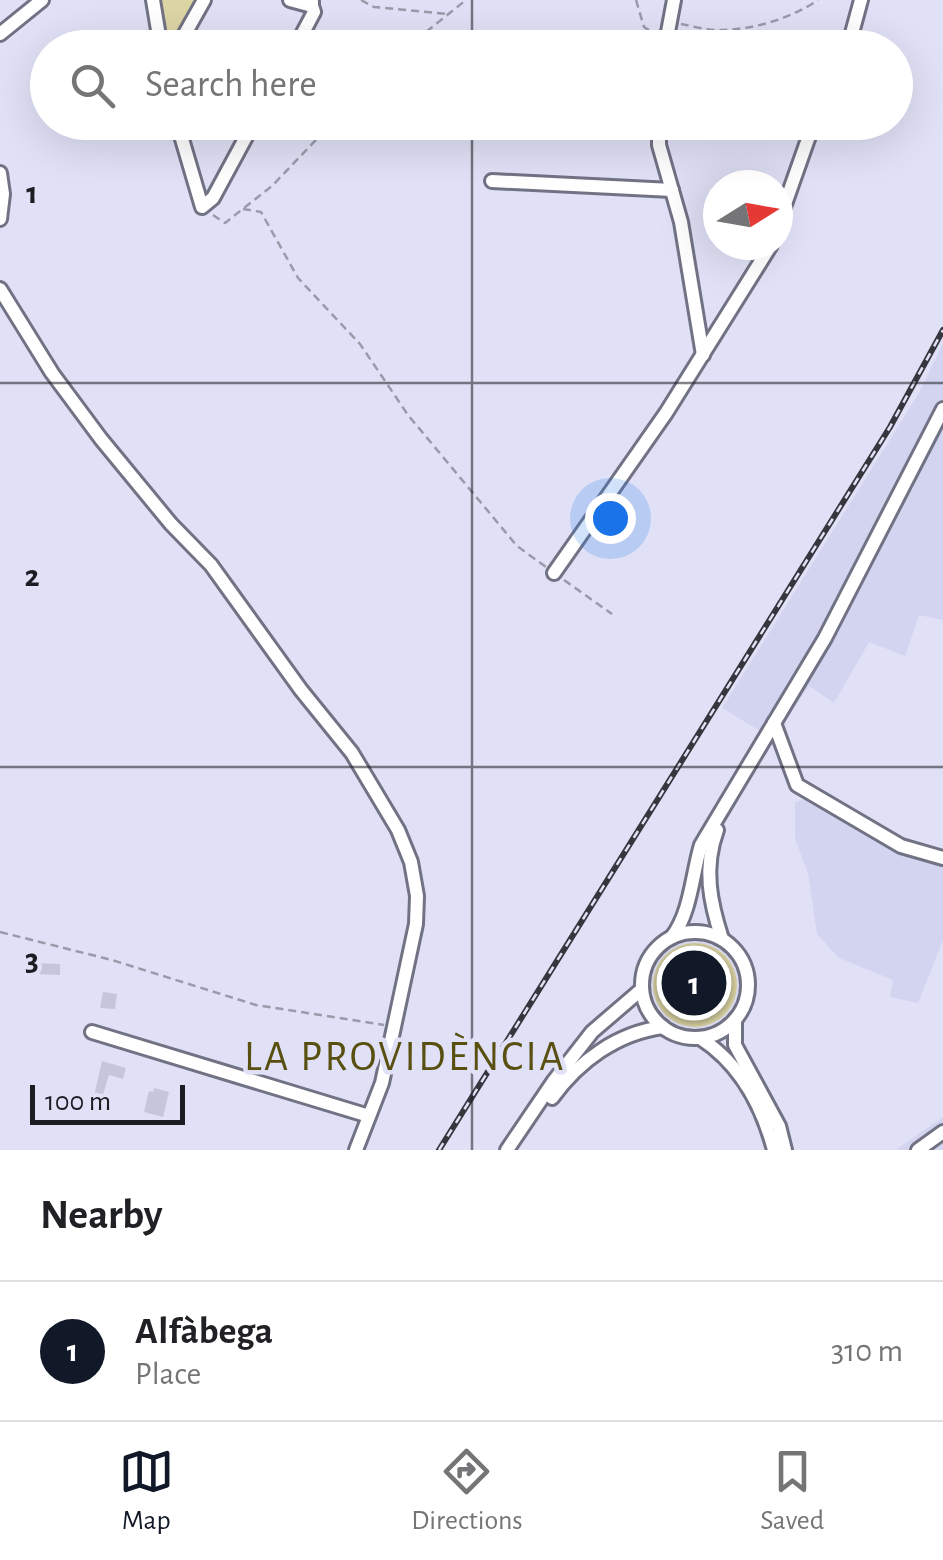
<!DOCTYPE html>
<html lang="en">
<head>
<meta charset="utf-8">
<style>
	body { margin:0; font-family:"Alegreya Sans",sans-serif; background:#f2f2f2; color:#202124 }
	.compass { position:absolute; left:703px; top:170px; width:90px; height:90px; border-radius:50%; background:#fff; box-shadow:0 10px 40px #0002; rotate:79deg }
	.scale { position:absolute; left:30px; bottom:25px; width:155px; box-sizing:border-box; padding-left:10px; border:5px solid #1c1c23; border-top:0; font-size:28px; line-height:35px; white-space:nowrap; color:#1c1c23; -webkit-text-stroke:8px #e0e1f6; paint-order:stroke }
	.you { position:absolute; left:610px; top:518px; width:35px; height:35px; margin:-25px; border:8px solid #fff; border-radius:50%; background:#1a73e8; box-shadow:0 0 0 15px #1a73e833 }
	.badge { display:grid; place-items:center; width:65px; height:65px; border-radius:50%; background:#111827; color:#fff; font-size:32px; font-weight:700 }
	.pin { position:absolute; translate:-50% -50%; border:5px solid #fff; box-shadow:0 2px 10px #0006 }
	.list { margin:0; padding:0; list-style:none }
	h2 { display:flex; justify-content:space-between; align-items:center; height:130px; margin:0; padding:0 40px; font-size:42px }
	h2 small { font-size:32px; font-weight:400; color:#757577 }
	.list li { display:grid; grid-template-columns:65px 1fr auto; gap:30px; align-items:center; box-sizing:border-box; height:140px; padding:0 40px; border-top:2px solid #e0e0e0 }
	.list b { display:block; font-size:38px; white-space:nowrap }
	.list p { margin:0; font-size:32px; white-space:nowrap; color:#757577 }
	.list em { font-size:32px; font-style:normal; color:#757577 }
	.icon { flex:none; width:55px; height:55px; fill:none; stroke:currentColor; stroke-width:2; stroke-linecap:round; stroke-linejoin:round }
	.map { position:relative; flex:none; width:943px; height:1150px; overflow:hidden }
	.search { position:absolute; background:#fff; box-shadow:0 10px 40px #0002; left:30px; right:30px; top:30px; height:110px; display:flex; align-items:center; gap:25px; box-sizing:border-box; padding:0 35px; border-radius:55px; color:#757577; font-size:38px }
	.sheet { height:270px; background:#fff }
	nav { display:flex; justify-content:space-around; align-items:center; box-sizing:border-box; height:140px; border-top:2px solid #e0e0e0; background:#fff; font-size:28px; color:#757577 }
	nav a { display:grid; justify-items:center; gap:5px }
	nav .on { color:#111827 }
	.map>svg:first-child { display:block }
</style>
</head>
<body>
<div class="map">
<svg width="943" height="1150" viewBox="0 0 943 1150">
	<rect width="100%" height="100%" fill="#e0e1f6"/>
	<!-- built -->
	<g fill="#d3d4f0">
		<path d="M 943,343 L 943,620 L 919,615 L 905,656 L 869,642 L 834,703 L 809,686 L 774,735 L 757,729 L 722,708 L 919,393 Z"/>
		<path d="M 808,799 L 903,855 L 943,867 L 943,940 L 918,1003 L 890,997 L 893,980 L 839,958 L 817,934 L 808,873 L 795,839 L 795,802 Z"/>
		<path d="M 943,1117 L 943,1150 L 897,1150 L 897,1149 Z"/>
	</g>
	<!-- green -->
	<g fill="#dcd5a4">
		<path d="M 159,0 L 198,0 L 169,47 Z"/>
		<circle cx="695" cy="985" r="42"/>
	</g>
	<!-- building -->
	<g fill="#c5c6da">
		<path d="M 37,963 L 60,964 L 60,975 L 37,974 Z"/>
		<path d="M 103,992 L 117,994 L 115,1009 L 100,1008 Z"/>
		<path d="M 102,1061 L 126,1068 L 123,1079 L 109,1075 L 102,1098 L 94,1096 Z"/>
		<path d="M 154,1088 L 169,1092 L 163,1117 L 144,1112 L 149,1091 L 153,1092 Z"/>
	</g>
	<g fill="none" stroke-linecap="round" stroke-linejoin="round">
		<!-- minor casing -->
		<g stroke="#727285" stroke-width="18">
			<g id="minor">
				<path d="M 153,0 L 161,48"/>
				<path d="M 290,0 L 312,6 L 312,2"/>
				<path d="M 0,34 L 42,0"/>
				<path d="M 177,48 L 204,0"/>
				<path d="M 295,48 L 314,12 L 312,6"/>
				<path d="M 665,48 L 674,0"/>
				<path d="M 848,48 L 861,0"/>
				<path d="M 177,122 L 202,207 L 213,198 L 254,122"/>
				<path d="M 659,122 L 659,145 L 681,222 L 703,355"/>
				<path d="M 0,173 L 3,194 L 0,219"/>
				<path d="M 492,181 L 672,190"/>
				<path d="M 778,224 L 814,122"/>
				<path d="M 0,289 L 52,373 L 101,439 L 171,524 L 211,565 L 301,690 L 352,753 L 398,830 L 411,862 L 417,896 L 416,924 L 382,1083 L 356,1150"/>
				<path d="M 554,573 L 666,413 L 771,245"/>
				<path d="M 774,723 L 797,785 L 901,846 L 943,858"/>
				<path d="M 717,830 C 703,868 710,902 722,939"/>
				<circle cx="695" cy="985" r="53"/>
				<path d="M 672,937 C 691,912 692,875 701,845 L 825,638 L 943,409"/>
				<path d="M 735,1020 L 735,1045 L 779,1126 L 785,1150"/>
				<path d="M 92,1032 L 369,1116"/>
				<path d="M 700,1038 C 739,1063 762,1105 774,1150"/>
				<path d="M 552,1098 C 579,1061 617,1033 663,1027"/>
				<path d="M 507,1150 L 553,1082 L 592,1032 L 642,989"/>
				<path d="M 918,1150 L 943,1132"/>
			</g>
		</g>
		<!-- path -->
		<g stroke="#9a9aaa" stroke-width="2.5" stroke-dasharray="8 5" stroke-linecap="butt">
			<path d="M 361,0 L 374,7 L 448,14"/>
			<path d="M 636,0 L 644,27 L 657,35"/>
			<path d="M 681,24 C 693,26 708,31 720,30 C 753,30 792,18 818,0"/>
			<path d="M 406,48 L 466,0"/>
			<path d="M 243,209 L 261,212 L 298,278 L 360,344 L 408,415 L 517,546 L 546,567"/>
			<path d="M 213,215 L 225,223 L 272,186 L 333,122"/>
			<path d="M 564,580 L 612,614"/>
			<path d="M 0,932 L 112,960 L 256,1005 L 384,1025"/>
		</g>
		<!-- minor -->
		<use href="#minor" stroke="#fff" stroke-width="12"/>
		<!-- rail casing -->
		<g stroke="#36363e" stroke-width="6">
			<path id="rail" d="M 439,1150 L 890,427 L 943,330"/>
		</g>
		<!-- rail -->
		<use href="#rail" stroke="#e0e1f6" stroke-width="2.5" stroke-dasharray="8" stroke-linecap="butt"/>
	</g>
	<!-- grid -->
	<path fill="none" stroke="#1c1c23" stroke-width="2.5" stroke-opacity="0.55" d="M 472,0 L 472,48M 472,122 L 472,1150M 0,383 L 943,383M 0,767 L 943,767"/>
	<g text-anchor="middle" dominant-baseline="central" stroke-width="9" stroke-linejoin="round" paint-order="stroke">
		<!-- neighbourhood labels -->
		<g font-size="42" letter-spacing="2.5" fill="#584f10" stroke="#e0e1f6">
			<text x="405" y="1057">LA PROVIDÈNCIA</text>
		</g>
	</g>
	<g font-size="32" text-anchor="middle" font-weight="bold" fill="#1c1c23" stroke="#e0e1f6" stroke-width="9" stroke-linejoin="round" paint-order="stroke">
		<text x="32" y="203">1</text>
		<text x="32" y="586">2</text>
		<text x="32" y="970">3</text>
	</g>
</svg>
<svg class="compass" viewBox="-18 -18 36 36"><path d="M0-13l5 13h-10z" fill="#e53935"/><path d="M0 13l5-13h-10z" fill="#757577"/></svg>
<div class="scale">100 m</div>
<div class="you"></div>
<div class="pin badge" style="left:694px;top:983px">1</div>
<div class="search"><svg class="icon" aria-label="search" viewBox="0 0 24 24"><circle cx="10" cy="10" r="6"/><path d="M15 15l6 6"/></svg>Search here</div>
</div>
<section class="sheet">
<h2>Nearby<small></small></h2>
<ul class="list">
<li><span class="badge">1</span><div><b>Alfàbega</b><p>Place</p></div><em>310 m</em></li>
</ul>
</section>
<nav>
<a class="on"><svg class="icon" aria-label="map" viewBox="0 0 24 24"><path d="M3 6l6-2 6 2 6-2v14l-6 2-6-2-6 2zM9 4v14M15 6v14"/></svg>Map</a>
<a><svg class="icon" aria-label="directions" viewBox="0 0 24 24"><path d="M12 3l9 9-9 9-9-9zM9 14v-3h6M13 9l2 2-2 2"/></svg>Directions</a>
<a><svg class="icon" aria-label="saved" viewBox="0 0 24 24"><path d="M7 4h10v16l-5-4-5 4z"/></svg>Saved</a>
</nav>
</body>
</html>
